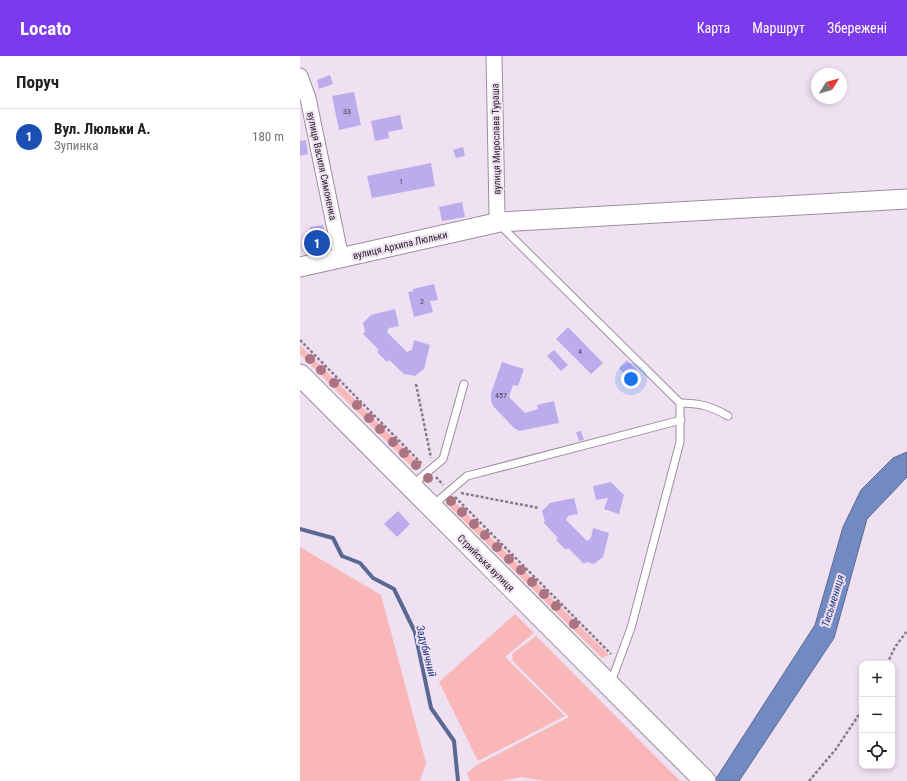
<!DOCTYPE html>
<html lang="uk">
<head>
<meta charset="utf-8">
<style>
	body { margin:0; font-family:"Roboto Condensed",sans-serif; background:#f6f6f6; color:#202124 }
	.controls { position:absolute; right:12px; bottom:12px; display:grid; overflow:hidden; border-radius:8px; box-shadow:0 2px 6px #0003 }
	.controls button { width:36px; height:36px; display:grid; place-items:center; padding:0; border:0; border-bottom:1px solid #e0e0e0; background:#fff; color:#202124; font:20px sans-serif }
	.compass { position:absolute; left:511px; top:12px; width:36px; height:36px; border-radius:50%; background:#fff; box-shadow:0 2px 6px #0003; rotate:53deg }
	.you { position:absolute; left:331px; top:323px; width:14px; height:14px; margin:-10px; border:3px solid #fff; border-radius:50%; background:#1a73e8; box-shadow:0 0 0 6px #1a73e833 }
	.badge { display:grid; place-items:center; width:26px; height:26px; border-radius:50%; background:#7c3aed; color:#fff; font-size:13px; font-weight:700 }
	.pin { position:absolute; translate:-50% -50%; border:2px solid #fff; box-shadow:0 1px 4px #0006 }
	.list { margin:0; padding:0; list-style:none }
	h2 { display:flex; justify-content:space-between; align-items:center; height:52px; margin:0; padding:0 16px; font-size:17px }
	h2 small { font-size:13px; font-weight:400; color:#757577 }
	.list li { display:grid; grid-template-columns:26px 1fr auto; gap:12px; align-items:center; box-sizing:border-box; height:56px; padding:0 16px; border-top:1px solid #e0e0e0 }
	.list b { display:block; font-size:15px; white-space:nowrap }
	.list p { margin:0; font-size:13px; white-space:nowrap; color:#757577 }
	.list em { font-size:13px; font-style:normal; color:#757577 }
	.icon { flex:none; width:22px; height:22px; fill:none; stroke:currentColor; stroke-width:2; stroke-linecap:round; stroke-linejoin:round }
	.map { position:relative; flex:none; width:607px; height:725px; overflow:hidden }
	header { display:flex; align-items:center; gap:24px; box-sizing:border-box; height:56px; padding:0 20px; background:#7c3aed; color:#fff }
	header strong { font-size:19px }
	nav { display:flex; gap:22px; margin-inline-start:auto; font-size:14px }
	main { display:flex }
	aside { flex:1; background:#fff }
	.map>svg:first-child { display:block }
</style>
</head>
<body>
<header>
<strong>Locato</strong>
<nav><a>Карта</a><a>Маршрут</a><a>Збережені</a></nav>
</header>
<main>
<aside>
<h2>Поруч<small></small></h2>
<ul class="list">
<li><span class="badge" style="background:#1a4fb4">1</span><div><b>Вул. Люльки А.</b><p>Зупинка</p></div><em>180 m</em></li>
</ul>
</aside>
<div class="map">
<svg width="607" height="725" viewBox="0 0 607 725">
	<rect width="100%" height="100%" fill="#f0e1f2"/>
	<!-- green -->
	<g fill="#f9b7b8">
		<path d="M 0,289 L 121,410 L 116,415 L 0,298 Z"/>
		<path d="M 149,440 L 309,599 L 302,602 L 146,447 Z"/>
		<path d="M 0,491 L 81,539 L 126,707 L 120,725 L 0,725 Z"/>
		<path d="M 215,558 L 234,577 L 205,601 L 265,660 L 178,705 L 139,626 Z"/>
		<path d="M 236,580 L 380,725 L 245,725 L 222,721 L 201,725 L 170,725 L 167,717 L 177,709 L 269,661 L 213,605 L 212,598 Z"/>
	</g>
	<!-- water -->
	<path fill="#728ac2" stroke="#5a6992" d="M 607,396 L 607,421 L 567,463 L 534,582 L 439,725 L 413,725 L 417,721 L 515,569 L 543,471 L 561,434 L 593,402 Z"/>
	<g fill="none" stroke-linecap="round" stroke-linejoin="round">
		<!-- stream -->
		<path stroke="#5a6992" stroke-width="4" d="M 0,473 L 33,482 L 42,500 L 60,507 L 73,522 L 94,533 L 115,576 L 131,652 L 154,685 L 158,725"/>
	</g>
	<!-- building -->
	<g fill="#bbadec">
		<path d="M 30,19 L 33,28 L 19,33 L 17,24 Z"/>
		<path d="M 54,36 L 61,69 L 39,74 L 32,40 Z"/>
		<path d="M 100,59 L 103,73 L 88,76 L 89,82 L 75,85 L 71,65 Z"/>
		<path d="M 6,84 L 8,98 L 0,100 L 0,85 Z"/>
		<path d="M 163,91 L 165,100 L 156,102 L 153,94 Z"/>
		<path d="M 131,107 L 135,130 L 72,142 L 67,120 Z"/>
		<path d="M 162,146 L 165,161 L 142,165 L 139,151 Z"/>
		<path d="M 23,169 L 26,183 L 13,185 L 10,171 Z"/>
		<path d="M 134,228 L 138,244 L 130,245 L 133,256 L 114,261 L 108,236 L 113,235 L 113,233 Z"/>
		<path d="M 95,253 L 99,270 L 89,272 L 87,276 L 107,296 L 112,294 L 114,284 L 130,289 L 124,313 L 115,320 L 106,318 L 105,319 L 89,304 L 87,306 L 77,296 L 79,294 L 63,278 L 65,276 L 63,267 L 71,259 Z"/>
		<path d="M 268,271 L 303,307 L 291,318 L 256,283 Z"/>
		<path d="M 254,294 L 268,309 L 261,315 L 247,300 Z"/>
		<path d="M 327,304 L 337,314 L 328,322 L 319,312 Z"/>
		<path d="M 202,306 L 224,313 L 218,330 L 213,329 L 209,341 L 225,357 L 238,353 L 237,349 L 254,345 L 259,367 L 219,375 L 214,372 L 193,350 L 191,345 L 191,337 Z"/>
		<path d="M 281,375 L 284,384 L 279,385 L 276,376 Z"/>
		<path d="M 311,426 L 324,439 L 319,458 L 304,453 L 308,442 L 296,444 L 293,430 Z"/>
		<path d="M 274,442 L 278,458 L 268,460 L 266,464 L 287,485 L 291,482 L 293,472 L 309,477 L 303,501 L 294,508 L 286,506 L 284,508 L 268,492 L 266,494 L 256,484 L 258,482 L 243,466 L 245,465 L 242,455 L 250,447 Z"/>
		<path d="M 98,455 L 110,468 L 97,481 L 84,468 Z"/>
	</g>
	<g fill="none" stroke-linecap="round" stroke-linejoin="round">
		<!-- service casing -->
		<g stroke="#9c8e9e" stroke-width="9">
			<g id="service">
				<path d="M 202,168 L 205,174 L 380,347 L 380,386 L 331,572 L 311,626"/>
				<path d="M 380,347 C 399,347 411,350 428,360"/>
				<path d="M 112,429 L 143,403 L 164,328"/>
				<path d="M 132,450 L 167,420 L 381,364"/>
			</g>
		</g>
		<!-- minor casing -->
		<g stroke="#9c8e9e" stroke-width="17">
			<g id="minor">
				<path d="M 194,0 L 197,157 L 200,166"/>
				<path d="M 0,20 L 8,42 L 41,202"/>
			</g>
		</g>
		<!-- tertiary casing -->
		<g stroke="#9c8e9e" stroke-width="21">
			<path id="tertiary" d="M 0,211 L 200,166 L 607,143"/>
		</g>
		<!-- secondary casing -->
		<g stroke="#9c8e9e" stroke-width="23">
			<path id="secondary" d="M 0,319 L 405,725"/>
		</g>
		<!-- path -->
		<g stroke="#867c87" stroke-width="2.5" stroke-dasharray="3 2" stroke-linecap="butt">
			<path d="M 0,284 L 122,408"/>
			<path d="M 116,328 L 131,402"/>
			<path d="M 136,421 L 143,429"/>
			<path d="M 161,437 L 239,452"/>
			<path d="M 155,441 L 311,598"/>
			<path d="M 587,608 L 595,591 L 607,575"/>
			<path d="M 509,725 L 536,693 L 562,654"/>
		</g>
		<!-- service -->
		<use href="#service" stroke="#fff" stroke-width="7"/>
		<!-- minor -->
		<use href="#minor" stroke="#fff" stroke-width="15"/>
		<!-- tertiary -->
		<use href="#tertiary" stroke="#fff" stroke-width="19"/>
		<!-- secondary -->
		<use href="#secondary" stroke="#fff" stroke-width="21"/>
	</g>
	<!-- trees -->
	<g fill="#aa7482">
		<circle cx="10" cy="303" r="5"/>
		<circle cx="21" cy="314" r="5"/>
		<circle cx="34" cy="327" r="5"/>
		<circle cx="57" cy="349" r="5"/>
		<circle cx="69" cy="362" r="5"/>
		<circle cx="80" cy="373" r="5"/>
		<circle cx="93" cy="386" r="5"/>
		<circle cx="104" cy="397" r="5"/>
		<circle cx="116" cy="409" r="5"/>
		<circle cx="128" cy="422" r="5"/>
		<circle cx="151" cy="445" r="5"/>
		<circle cx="162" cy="456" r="5"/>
		<circle cx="174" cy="468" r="5"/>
		<circle cx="185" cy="479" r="5"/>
		<circle cx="197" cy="491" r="5"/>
		<circle cx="209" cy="503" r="5"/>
		<circle cx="221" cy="514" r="5"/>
		<circle cx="232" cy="526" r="5"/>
		<circle cx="244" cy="538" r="5"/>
		<circle cx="256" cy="550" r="5"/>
		<circle cx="274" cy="568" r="5"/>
	</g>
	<g text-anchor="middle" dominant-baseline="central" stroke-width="4" stroke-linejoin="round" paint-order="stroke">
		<!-- number labels -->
		<g font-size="8" fill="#484054">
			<text x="47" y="55">33</text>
			<text x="101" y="125">1</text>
			<text x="122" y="245">2</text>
			<text x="280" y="295">4</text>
			<text x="201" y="339">457</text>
		</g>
		<!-- street labels -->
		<g font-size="10" fill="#211c22" stroke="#f0e1f2">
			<text transform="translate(196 83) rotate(-91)">вулиця Мирослава Тураша</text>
			<text transform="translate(22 110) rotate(78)">вулиця Василя Симоненка</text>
			<text transform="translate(100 189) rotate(-13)">вулиця Архипа Люльки</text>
			<text transform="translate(186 507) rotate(45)">Стрийська вулиця</text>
		</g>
		<!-- water labels -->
		<g font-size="11" font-style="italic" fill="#263e82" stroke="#f0e1f2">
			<text transform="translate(533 545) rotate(-73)">Тисьмениця</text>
			<text transform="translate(126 595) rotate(76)">Задубичний</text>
		</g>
	</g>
</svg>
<div class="controls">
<button>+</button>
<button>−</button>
<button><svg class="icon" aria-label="locate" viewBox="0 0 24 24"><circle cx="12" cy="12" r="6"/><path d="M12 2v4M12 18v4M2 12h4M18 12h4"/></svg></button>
</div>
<svg class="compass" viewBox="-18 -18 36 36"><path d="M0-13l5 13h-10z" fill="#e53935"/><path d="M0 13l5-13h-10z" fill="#757577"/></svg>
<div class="you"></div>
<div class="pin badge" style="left:17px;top:187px;background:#1a4fb4">1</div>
</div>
</main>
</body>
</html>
